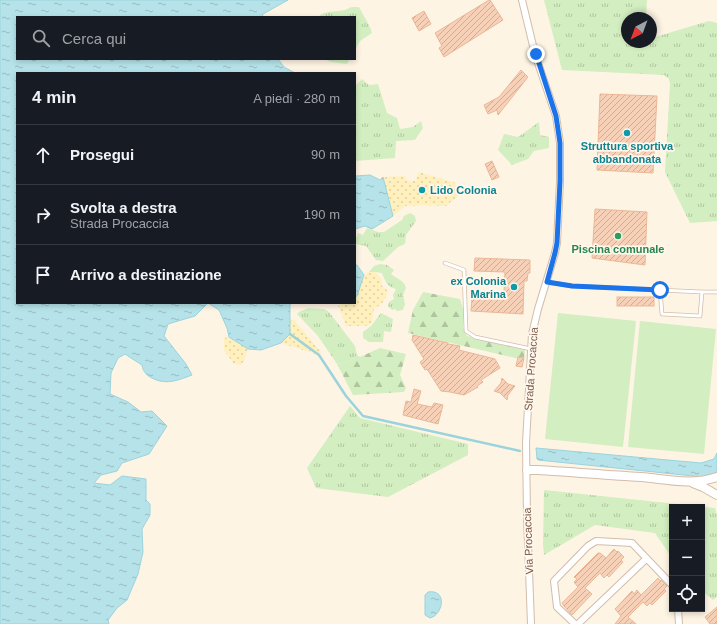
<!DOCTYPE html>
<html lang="it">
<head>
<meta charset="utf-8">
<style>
	body { margin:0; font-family:Arial,sans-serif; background:#20242c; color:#f1f3f6 }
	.controls { position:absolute; right:12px; bottom:12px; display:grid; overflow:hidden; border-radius:0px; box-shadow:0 2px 6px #0003 }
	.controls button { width:36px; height:36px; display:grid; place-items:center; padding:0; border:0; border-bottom:1px solid #363941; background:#171b24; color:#f1f3f6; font:20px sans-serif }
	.compass { position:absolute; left:621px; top:12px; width:36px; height:36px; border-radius:50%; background:#171b24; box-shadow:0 2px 6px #0003; rotate:221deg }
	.stop { position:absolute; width:12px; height:12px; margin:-9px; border:3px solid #1a73e8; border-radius:50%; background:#fff }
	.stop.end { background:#1a73e8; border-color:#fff; box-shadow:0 1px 4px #0008 }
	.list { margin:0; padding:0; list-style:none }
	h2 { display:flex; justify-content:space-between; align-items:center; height:52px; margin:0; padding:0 16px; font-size:17px }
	h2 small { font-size:13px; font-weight:400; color:#9ea1a6 }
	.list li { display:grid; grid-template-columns:26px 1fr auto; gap:12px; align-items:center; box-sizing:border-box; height:60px; padding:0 16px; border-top:1px solid #363941 }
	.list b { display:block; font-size:15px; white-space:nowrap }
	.list p { margin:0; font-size:13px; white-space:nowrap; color:#9ea1a6 }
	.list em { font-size:13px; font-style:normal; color:#9ea1a6 }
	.icon { flex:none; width:22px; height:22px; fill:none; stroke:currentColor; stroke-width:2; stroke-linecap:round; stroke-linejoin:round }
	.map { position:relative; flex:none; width:717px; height:624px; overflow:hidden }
	.search { position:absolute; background:#171b24; box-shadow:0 2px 6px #0003; left:16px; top:16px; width:340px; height:44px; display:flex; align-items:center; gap:10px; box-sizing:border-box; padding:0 14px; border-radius:0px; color:#9ea1a6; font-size:15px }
	.panel { position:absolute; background:#171b24; box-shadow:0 2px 6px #0003; left:16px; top:72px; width:340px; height:232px; border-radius:0px }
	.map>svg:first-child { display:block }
</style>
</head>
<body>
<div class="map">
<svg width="717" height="624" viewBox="0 0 717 624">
	<defs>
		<pattern id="grass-tufts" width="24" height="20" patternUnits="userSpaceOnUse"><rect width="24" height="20" fill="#d3eec0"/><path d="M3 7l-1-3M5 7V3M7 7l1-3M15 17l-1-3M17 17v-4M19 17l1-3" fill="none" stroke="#b0c49e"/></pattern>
		<pattern id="forest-firs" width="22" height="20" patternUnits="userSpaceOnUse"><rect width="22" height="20" fill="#d3eec0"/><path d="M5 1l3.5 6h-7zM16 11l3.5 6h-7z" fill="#b0c49e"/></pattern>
		<pattern id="sand-dots" width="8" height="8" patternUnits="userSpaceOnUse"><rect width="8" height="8" fill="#fff0bd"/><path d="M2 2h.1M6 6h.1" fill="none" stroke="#ded0a4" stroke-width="1.8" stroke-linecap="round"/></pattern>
		<pattern id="water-ripples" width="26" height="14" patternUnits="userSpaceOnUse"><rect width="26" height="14" fill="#b6e3ea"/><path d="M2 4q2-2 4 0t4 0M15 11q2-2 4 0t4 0" fill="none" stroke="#99bbbf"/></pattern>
		<pattern id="building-hatch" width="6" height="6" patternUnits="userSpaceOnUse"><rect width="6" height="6" fill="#f6d1b8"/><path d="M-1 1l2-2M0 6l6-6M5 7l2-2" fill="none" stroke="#ccad97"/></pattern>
	</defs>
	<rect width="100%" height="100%" fill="#fef4e4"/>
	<!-- grass -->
	<g fill="url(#grass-tufts)">
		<path d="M 544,0 L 647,0 L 646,18 L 627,18 L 627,42 L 651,42 L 651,36 L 655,37 L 709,21 L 717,23 L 717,221 L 690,223 L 665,172 L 670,84 L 669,79 L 664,75 L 562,70 Z"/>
		<path d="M 352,7 L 359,7 L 370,27 L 372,33 L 360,41 L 355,50 L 355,17 L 318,17 C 324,10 337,12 345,10 C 347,9 349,8 352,7 Z"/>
		<path d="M 324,59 L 350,59 L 347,64 L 331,62 Z"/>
		<path d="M 362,79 L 369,85 L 378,84 L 387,113 L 397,118 L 400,129 L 413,127 L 421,121 L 423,128 L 415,140 L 396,141 L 395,158 L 355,161 L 355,86 Z"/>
		<path d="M 539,122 L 540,135 L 549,137 L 549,148 L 534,151 L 528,159 L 512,165 L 498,150 L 504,134 L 518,137 Z"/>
		<path d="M 410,213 L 415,216 L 416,221 L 406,235 L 405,244 L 398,247 L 383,261 L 376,260 L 366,246 L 356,244 L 356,238 L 358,233 L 363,235 L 367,228 L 378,232 L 384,232 L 402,220 L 404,216 Z"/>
		<path d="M 380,264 L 387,265 L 394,270 L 391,274 C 397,279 404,280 406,288 L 403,295 L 405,304 L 403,310 L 397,311 L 395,309 L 392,310 L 388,306 L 389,302 L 394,299 L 393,295 L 396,289 C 387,287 385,281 382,273 L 375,272 L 369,272 L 374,266 Z"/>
		<path d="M 308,308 L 324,309 L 329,312 L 355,346 L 357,355 L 348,362 L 337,364 L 318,336 L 297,314 L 299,312 Z"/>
		<path d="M 381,313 L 393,319 L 391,332 L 384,331 L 383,342 L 369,342 L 363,338 L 363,332 L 371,326 Z"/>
		<path d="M 350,406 L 360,418 L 468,444 L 468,455 L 388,497 L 316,488 L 307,468 Z"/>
		<path d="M 544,490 L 715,508 L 717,515 L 717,597 L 713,600 L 702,591 L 702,507 L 672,507 L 672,558 L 655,533 L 595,525 L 544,555 L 543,545 Z"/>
	</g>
	<!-- forest -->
	<g fill="url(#forest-firs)">
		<path d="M 423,292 L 460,299 L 464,312 L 463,327 L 467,336 L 525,350 L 524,360 L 408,333 L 413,310 Z"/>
		<path d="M 380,348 L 406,354 L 400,375 L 406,388 L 404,392 L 353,395 L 337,364 L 348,362 L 357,355 L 360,357 Z"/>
	</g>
	<!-- sand -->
	<g fill="url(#sand-dots)">
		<path d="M 419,172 L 456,183 L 458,196 L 446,206 L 424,205 L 405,206 L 393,216 L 383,177 L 405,176 L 407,181 L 415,181 Z"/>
		<path d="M 369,272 L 375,272 L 381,278 L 382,286 L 388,291 C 386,299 382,306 374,308 L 372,323 L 366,326 L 346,326 L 338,306 L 344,303 L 355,303 L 355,297 L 357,296 L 364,275 Z"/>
		<path d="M 290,319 L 294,320 L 321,352 L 319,355 L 281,343 L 290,334 Z"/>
		<path d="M 229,337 L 248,349 L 244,361 L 240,365 L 233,363 L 224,350 L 224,338 Z"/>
	</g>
	<!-- park -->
	<g fill="#d3eec0">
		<path d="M 558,313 L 636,321 L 623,447 L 545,439 Z"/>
		<path d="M 640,321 L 716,329 L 704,454 L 628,447 Z"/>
	</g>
	<!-- water -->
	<g fill="url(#water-ripples)" stroke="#9bd3dd">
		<path d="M 0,0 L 288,0 L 263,14 L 262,17 L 17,17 L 17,59 L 278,59 L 284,67 L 295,73 L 17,73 L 17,303 L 293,303 L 290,304 L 290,334 L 281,343 L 261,350 L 248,349 L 229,337 L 227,328 L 219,310 L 208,303 L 195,316 L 168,324 L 164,336 L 186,364 L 192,375 C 179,380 167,385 154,379 C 147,376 143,372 142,365 L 131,358 L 125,354 L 118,358 L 111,373 L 110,394 L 128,402 L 141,412 L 152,411 L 167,426 L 149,454 L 122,463 L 117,471 L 101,475 L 94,483 L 110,485 L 122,476 L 146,479 L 146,500 L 150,504 L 150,515 L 142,529 L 143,552 L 138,574 L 127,600 L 117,608 L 108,620 L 109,624 L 0,624 Z"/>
		<path d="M 355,174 L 356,176 L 370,175 L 380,180 L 383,177 L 393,216 L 372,229 L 365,226 L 355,229 Z"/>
		<path d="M 355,265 L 357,265 L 364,275 L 357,296 L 355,297 Z"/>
		<path d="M 536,448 L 701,463 L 714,459 L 717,453 L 717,473 L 703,477 L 538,460 L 537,459 Z"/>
		<path d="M 428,592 C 448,589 443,615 430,618 L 425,615 L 425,595 Z"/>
	</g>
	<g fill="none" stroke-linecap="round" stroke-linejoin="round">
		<!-- stream -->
		<path stroke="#9bd3dd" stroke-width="2.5" d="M 290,334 L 319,355 L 346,396 L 363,416 L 520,451"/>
	</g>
	<!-- building -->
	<g fill="url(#building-hatch)" stroke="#ebb797">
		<path d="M 489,0 L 490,0 L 503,20 L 444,57 L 439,48 L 442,46 L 435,33 Z"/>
		<path d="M 424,11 L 431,24 L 419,31 L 412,18 Z"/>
		<path d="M 521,70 L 528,77 L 498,115 L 497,110 L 488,114 L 484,105 L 499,97 Z"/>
		<path d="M 600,94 L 657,96 L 653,173 L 597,170 Z"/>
		<path d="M 492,161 L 499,177 L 492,180 L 485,164 Z"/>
		<path d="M 595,209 L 647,212 L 645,265 L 592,258 Z"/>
		<path d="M 475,258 L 530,260 L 530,273 L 528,273 L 527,281 L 524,281 L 523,314 L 471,311 L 472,297 L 499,299 L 500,292 L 504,292 L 505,272 L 474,271 Z"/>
		<rect x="617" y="297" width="37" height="9"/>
		<path d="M 413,335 L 448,343 L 448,344 L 460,346 L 459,350 L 495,359 L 500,368 L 481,380 L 483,382 L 477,386 L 478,387 L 464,395 L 450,392 L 441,391 L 427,369 L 425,370 L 420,362 L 424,359 L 412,340 Z"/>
		<path d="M 518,357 L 524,358 L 522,367 L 516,366 Z"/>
		<path d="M 502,378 L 508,384 L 515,386 L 508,395 L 507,400 L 500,393 L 494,391 L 501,383 Z"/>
		<path d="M 414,389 L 421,391 L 417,404 L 432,407 L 434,403 L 443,405 L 438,424 L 403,415 L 406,401 L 411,402 Z"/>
		<path d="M 614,549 L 617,552 L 618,551 L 624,557 L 621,560 L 623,562 L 609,577 L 607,575 L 604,578 L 600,573 L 585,588 L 592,594 L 572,615 L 564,606 L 562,603 L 578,587 L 574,582 L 577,579 L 574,577 L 598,553 L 600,553 L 606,558 Z"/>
		<path d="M 658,578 L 660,581 L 661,580 L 667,586 L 664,589 L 666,591 L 652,605 L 650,603 L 647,606 L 643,602 L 628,617 L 636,624 L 615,624 L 621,616 L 615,609 L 632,591 L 634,594 L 637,590 L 641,595 Z"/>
		<path d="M 717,607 L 717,624 L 710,624 L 705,617 Z"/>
	</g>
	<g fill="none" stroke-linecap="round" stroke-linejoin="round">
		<!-- service casing -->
		<g stroke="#d3bdab" stroke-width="4.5">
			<g id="service">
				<path d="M 445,263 L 464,270 L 466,331 L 475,337 L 531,349"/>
				<path d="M 547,282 L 572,286 L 702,292 L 700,316 L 662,314 L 660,290"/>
				<path d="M 702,292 L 717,292"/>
			</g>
		</g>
		<!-- minor casing -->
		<g stroke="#d3bdab" stroke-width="8">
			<g id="minor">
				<path d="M 522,0 L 535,54 L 556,116 L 560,143 L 560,181 L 557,243 L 555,253 L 538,309 L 532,334 L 526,443 L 527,517 L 531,624"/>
				<path d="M 678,609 L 679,624"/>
				<path d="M 575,624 L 557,607 L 554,581 L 588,546 L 596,541 L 632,543 L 672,585"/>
				<path d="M 578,624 L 646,559"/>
			</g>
		</g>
		<!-- tertiary casing -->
		<g stroke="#d3bdab" stroke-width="10">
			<g id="tertiary">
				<path d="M 527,470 L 537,470 C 572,472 606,475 641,477 C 666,479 692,486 717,477"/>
				<path d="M 693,483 L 703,487 L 717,495"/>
			</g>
		</g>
		<!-- service -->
		<use href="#service" stroke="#fff" stroke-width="3"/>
		<!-- minor -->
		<use href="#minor" stroke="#fff" stroke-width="6"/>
		<!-- tertiary -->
		<use href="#tertiary" stroke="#fff" stroke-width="8"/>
	</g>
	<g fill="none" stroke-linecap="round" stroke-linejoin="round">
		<!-- route -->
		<path stroke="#1a73e8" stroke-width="5" d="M 536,54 L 556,116 L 560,143 L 560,181 L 557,243 L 555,253 L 547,282 L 572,286 L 660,290"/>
	</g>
	<!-- markers -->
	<g fill="#0f9aa8" stroke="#fff7ec" stroke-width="1.5">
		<circle cx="627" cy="133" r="4"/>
		<circle cx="422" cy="190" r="4"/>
		<circle cx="514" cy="287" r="4"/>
	</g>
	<circle fill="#2e9e5b" stroke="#fff7ec" stroke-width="1.5" cx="618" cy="236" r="4"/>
	<g text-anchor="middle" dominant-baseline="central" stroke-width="3.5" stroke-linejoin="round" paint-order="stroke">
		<!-- culture labels -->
		<g font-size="11" font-weight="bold" fill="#0d838f" stroke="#fff7ec">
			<text x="627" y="146">Struttura sportiva<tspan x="627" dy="13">abbandonata</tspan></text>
			<text x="430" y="190" text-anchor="start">Lido Colonia</text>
			<text x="506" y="281" text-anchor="end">ex Colonia<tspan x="506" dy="13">Marina</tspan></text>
		</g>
		<!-- leisure labels -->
		<g font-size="11" font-weight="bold" fill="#27864d" stroke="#fff7ec">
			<text x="618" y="249">Piscina comunale</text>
		</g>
		<!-- street labels -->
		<g font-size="11" fill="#795946" stroke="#fff7ec">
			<text transform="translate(531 369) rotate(-86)">Strada Procaccia</text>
			<text transform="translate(528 541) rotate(-92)">Via Procaccia</text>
		</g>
	</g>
</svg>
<div class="controls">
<button>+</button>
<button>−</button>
<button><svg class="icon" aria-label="locate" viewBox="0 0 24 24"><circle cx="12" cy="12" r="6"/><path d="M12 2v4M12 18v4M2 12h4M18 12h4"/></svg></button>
</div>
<svg class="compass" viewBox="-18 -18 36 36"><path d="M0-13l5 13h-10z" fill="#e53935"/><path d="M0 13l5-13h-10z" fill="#9ea1a6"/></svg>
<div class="stop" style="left:660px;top:290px"></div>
<div class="stop end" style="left:536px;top:54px"></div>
<div class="search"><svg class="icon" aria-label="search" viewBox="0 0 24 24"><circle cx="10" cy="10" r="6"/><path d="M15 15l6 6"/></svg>Cerca qui</div>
<section class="panel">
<h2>4 min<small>A piedi · 280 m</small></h2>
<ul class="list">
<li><svg class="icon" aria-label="ahead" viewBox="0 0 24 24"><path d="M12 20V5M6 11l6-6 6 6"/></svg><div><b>Prosegui</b></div><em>90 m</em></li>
<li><svg class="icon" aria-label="right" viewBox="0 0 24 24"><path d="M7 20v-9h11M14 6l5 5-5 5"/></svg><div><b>Svolta a destra</b><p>Strada Procaccia</p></div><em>190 m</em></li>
<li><svg class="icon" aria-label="arrive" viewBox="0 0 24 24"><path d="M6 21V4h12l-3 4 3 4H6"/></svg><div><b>Arrivo a destinazione</b></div></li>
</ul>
</section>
</div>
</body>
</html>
